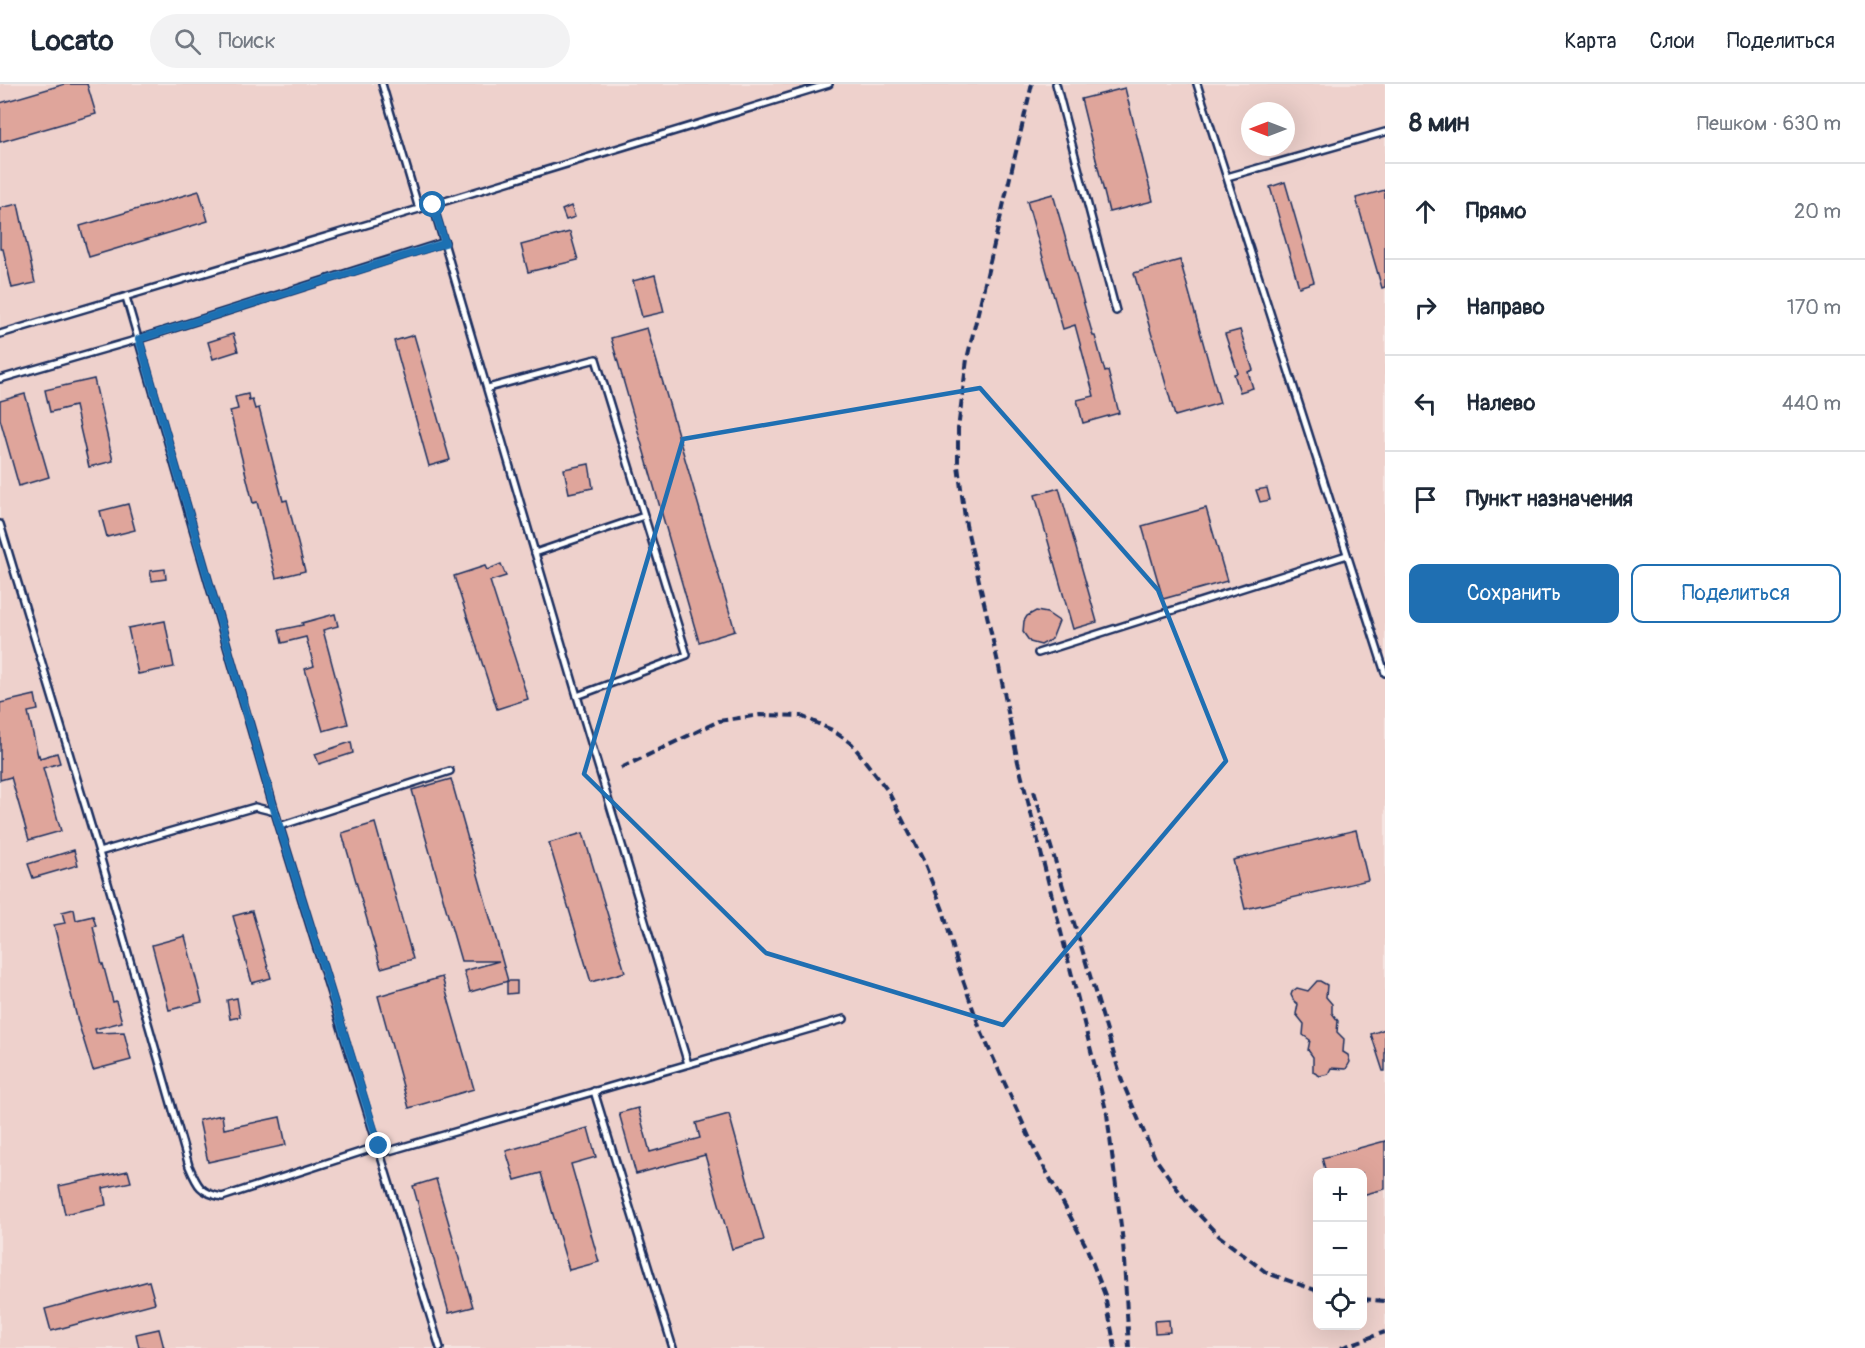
<!DOCTYPE html>
<html lang="ru">
<head>
<meta charset="utf-8">
<style>
	body { margin:0; font-family:Pangolin,sans-serif; background:#f2f2f3; color:#1f2937 }
	.controls { position:absolute; right:18px; bottom:18px; display:grid; overflow:hidden; border-radius:12px; box-shadow:0 6px 24px #0002 }
	.controls button { width:54px; height:54px; display:grid; place-items:center; padding:0; border:0; border-bottom:2px solid #e0e1e3; background:#fff; color:#1f2937; font:30px sans-serif }
	.compass { position:absolute; left:1241px; top:18px; width:54px; height:54px; border-radius:50%; background:#fff; box-shadow:0 6px 24px #0002; rotate:270deg }
	.stop { position:absolute; width:18px; height:18px; margin:-14px; border:4px solid #1f6fb2; border-radius:50%; background:#fff }
	.stop.end { background:#1f6fb2; border-color:#fff; box-shadow:0 2px 6px #0008 }
	.list { margin:0; padding:0; list-style:none }
	h2 { display:flex; justify-content:space-between; align-items:center; height:78px; margin:0; padding:0 24px; font-size:26px }
	h2 small { font-size:20px; font-weight:400; color:#747a83 }
	.list li { display:grid; grid-template-columns:39px 1fr auto; gap:18px; align-items:center; box-sizing:border-box; height:96px; padding:0 24px; border-top:2px solid #e0e1e3 }
	.list b { display:block; font-size:22px; white-space:nowrap }
	.list em { font-size:20px; font-style:normal; color:#747a83 }
	.actions { display:flex; gap:12px; padding:18px 24px }
	.actions a { flex:1; padding:14px 0; border:2px solid #1f6fb2; border-radius:12px; text-align:center; font-size:21px; color:#1f6fb2 }
	.actions .main { background:#1f6fb2; color:#fff }
	.icon { flex:none; width:33px; height:33px; fill:none; stroke:currentColor; stroke-width:2; stroke-linecap:round; stroke-linejoin:round }
	.map { position:relative; flex:none; width:1385px; height:1264px; overflow:hidden }
	header { display:flex; align-items:center; gap:36px; box-sizing:border-box; height:84px; padding:0 30px; background:#fff; border-bottom:2px solid #e0e1e3 }
	header strong { font-size:28px }
	nav { display:flex; gap:33px; margin-inline-start:auto; font-size:21px }
	.search { width:420px; height:54px; background:#f2f2f3; display:flex; align-items:center; gap:15px; box-sizing:border-box; padding:0 21px; border-radius:33px; color:#747a83; font-size:22px }
	main { display:flex }
	aside { flex:1; background:#fff }
	.map>svg:first-child { display:block }
</style>
</head>
<body>
<header>
<strong>Locato</strong>
<div class="search"><svg class="icon" aria-label="search" viewBox="0 0 24 24"><circle cx="10" cy="10" r="6"/><path d="M15 15l6 6"/></svg>Поиск</div>
<nav><a>Карта</a><a>Слои</a><a>Поделиться</a></nav>
</header>
<main>
<div class="map">
<svg width="1385" height="1264" viewBox="0 0 1385 1264">
	<rect width="100%" height="100%" fill="#f5e4e1"/>
	<filter id="ink" filterUnits="userSpaceOnUse"><feTurbulence type="fractalNoise" baseFrequency=".0167" numOctaves="2"/><feDisplacementMap in="SourceGraphic" scale="12" xChannelSelector="R" yChannelSelector="G"/><feConvolveMatrix kernelMatrix="1 2 1 2 8 2 1 2 1" color-interpolation-filters="sRGB"/></filter>
	<g filter="url(#ink)">
		<!-- built -->
		<path fill="#eed1cc" fill-rule="evenodd" d="M 0,0 L 1385,0 L 1385,1264 L 0,1264 ZM 1250,27 L 1286,27 L 1286,63 L 1250,63 ZM 1318,1088 L 1362,1088 L 1362,1242 L 1318,1242 Z"/>
		<!-- building -->
		<g fill="#dfa59b" stroke="#1b2f5e" stroke-width="1.5">
			<path d="M 65,0 L 87,0 L 96,30 L 0,58 L 0,19 Z"/>
			<path d="M 1125,4 L 1153,117 L 1109,128 L 1081,15 Z"/>
			<path d="M 1285,98 L 1314,198 L 1299,203 L 1270,103 Z"/>
			<path d="M 1385,106 L 1385,203 L 1382,204 L 1356,114 Z"/>
			<path d="M 199,107 L 208,137 L 89,173 L 80,142 Z"/>
			<path d="M 1053,110 L 1093,252 L 1095,252 L 1105,288 L 1108,287 L 1119,329 L 1083,339 L 1077,316 L 1094,312 L 1075,241 L 1063,245 L 1027,117 Z"/>
			<path d="M 18,120 L 35,199 L 12,204 L 3,165 L 0,165 L 0,124 Z"/>
			<path d="M 571,122 L 575,133 L 566,136 L 562,126 Z"/>
			<path d="M 570,148 L 578,176 L 528,188 L 521,161 Z"/>
			<path d="M 1180,176 L 1220,319 L 1175,332 L 1134,189 Z"/>
			<path d="M 655,191 L 664,228 L 642,233 L 633,197 Z"/>
			<path d="M 647,244 L 735,547 L 699,558 L 611,254 Z"/>
			<path d="M 1240,246 L 1253,286 L 1248,288 L 1253,304 L 1240,308 L 1234,290 L 1238,289 L 1225,250 Z"/>
			<path d="M 233,250 L 238,267 L 213,275 L 208,258 Z"/>
			<path d="M 414,251 L 450,376 L 429,382 L 394,257 Z"/>
			<path d="M 94,295 L 113,377 L 89,383 L 75,322 L 50,328 L 45,306 Z"/>
			<path d="M 25,310 L 49,393 L 19,402 L 0,335 L 0,317 Z"/>
			<path d="M 248,310 L 249,316 L 252,315 L 255,325 L 259,324 L 283,417 L 287,416 L 305,487 L 276,494 L 257,418 L 253,419 L 230,327 L 238,325 L 235,313 Z"/>
			<path d="M 589,380 L 593,404 L 569,409 L 564,385 Z"/>
			<path d="M 1059,404 L 1097,538 L 1073,545 L 1035,411 Z"/>
			<path d="M 1267,404 L 1270,416 L 1260,418 L 1256,406 Z"/>
			<path d="M 128,420 L 135,446 L 107,453 L 100,427 Z"/>
			<path d="M 1206,424 L 1227,497 L 1163,515 L 1142,442 Z"/>
			<path d="M 501,480 L 506,492 L 490,497 L 528,615 L 497,625 L 454,492 L 485,482 L 487,486 Z"/>
			<path d="M 165,485 L 166,495 L 152,497 L 150,487 Z"/>
			<path d="M 1036,527 L 1047,529 L 1059,537 L 1052,555 L 1041,561 L 1030,558 L 1023,548 L 1024,537 L 1027,532 Z"/>
			<path d="M 335,530 L 338,542 L 323,546 L 348,640 L 323,647 L 305,585 L 314,582 L 306,553 L 282,559 L 279,546 L 303,541 L 302,539 Z"/>
			<path d="M 165,537 L 174,583 L 138,590 L 128,544 Z"/>
			<path d="M 35,611 L 38,626 L 28,628 L 38,672 L 39,671 L 40,674 L 57,669 L 60,679 L 43,684 L 61,747 L 29,756 L 11,693 L 0,696 L 0,619 Z"/>
			<path d="M 351,658 L 353,669 L 319,680 L 315,670 Z"/>
			<path d="M 451,695 L 508,897 L 470,908 L 464,887 L 499,877 L 461,877 L 412,706 Z"/>
			<path d="M 375,739 L 413,875 L 381,884 L 342,749 Z"/>
			<path d="M 1356,746 L 1368,796 L 1245,825 L 1233,776 Z"/>
			<path d="M 583,749 L 625,888 L 591,898 L 549,759 Z"/>
			<path d="M 74,766 L 78,781 L 33,794 L 28,780 Z"/>
			<path d="M 74,825 L 76,836 L 93,832 L 96,842 L 93,843 L 102,881 L 103,880 L 113,918 L 116,917 L 122,938 L 95,945 L 96,949 L 124,948 L 131,976 L 93,986 L 78,938 L 54,841 L 65,839 L 62,828 Z"/>
			<path d="M 252,827 L 271,894 L 252,899 L 233,832 Z"/>
			<path d="M 185,852 L 202,918 L 169,926 L 152,861 Z"/>
			<path d="M 442,893 L 474,1005 L 409,1024 L 378,912 Z"/>
			<path d="M 507,897 L 517,897 L 517,909 L 507,910 Z"/>
			<path d="M 1317,897 L 1320,897 L 1327,901 L 1326,913 L 1332,920 L 1332,929 L 1338,937 L 1337,948 L 1344,955 L 1343,968 L 1348,971 L 1350,978 L 1346,985 L 1331,984 L 1328,990 L 1320,992 L 1313,988 L 1313,973 L 1308,966 L 1310,956 L 1303,951 L 1304,940 L 1296,930 L 1298,920 L 1294,917 L 1291,911 L 1292,908 L 1297,904 L 1308,907 Z"/>
			<path d="M 237,914 L 240,933 L 230,935 L 227,916 Z"/>
			<path d="M 1385,945 L 1385,987 L 1383,987 L 1371,950 Z"/>
			<path d="M 638,1024 L 650,1068 L 700,1054 L 696,1039 L 729,1030 L 764,1156 L 732,1165 L 705,1071 L 636,1090 L 619,1029 Z"/>
			<path d="M 222,1031 L 224,1045 L 280,1033 L 286,1061 L 208,1078 L 199,1036 Z"/>
			<path d="M 588,1044 L 596,1073 L 571,1080 L 599,1178 L 569,1186 L 541,1089 L 515,1096 L 506,1067 Z"/>
			<path d="M 1385,1057 L 1385,1105 L 1362,1111 L 1362,1089 L 1326,1089 L 1322,1074 Z"/>
			<path d="M 128,1087 L 131,1098 L 103,1104 L 106,1121 L 65,1130 L 59,1102 Z"/>
			<path d="M 436,1095 L 473,1223 L 449,1229 L 413,1102 Z"/>
			<path d="M 149,1197 L 155,1219 L 51,1247 L 45,1225 Z"/>
			<path d="M 1169,1236 L 1170,1248 L 1155,1249 L 1154,1237 Z"/>
			<path d="M 159,1245 L 164,1264 L 139,1264 L 136,1250 Z"/>
		</g>
		<g fill="none" stroke-linecap="round" stroke-linejoin="round">
			<!-- service casing -->
			<g stroke="#1b2f5e" stroke-width="10">
				<g id="service">
					<path d="M 382,0 L 419,125"/>
					<path d="M 1056,0 L 1116,227"/>
					<path d="M 1197,0 L 1385,589"/>
					<path d="M 1227,93 L 1385,48"/>
					<path d="M 433,121 L 577,612 L 688,980"/>
					<path d="M 126,213 L 275,728 L 440,1264"/>
					<path d="M 0,250 L 419,125 L 829,0"/>
					<path d="M 0,295 L 139,255 L 445,158"/>
					<path d="M 488,304 L 596,275 L 687,571 L 577,612"/>
					<path d="M 0,440 L 99,768 L 189,1082 C 197,1101 200,1109 222,1113 L 379,1062"/>
					<path d="M 535,469 L 644,432"/>
					<path d="M 1038,569 L 1347,471"/>
					<path d="M 280,742 L 450,687"/>
					<path d="M 99,768 L 255,723 L 275,728"/>
					<path d="M 594,1007 L 673,1264"/>
					<path d="M 382,1069 L 844,935"/>
				</g>
			</g>
			<!-- service -->
			<use href="#service" stroke="#fff" stroke-width="5"/>
			<!-- rail -->
			<g stroke="#1b2f5e" stroke-width="4" stroke-dasharray="9 4.5" stroke-linecap="butt">
				<path d="M 1032,0 L 967,275 L 958,345 L 958,382 L 966,441 L 999,583 L 1018,678 L 1107,1030 L 1123,1158 L 1129,1264"/>
				<path d="M 621,684 L 719,637 L 760,631 L 801,632 L 832,646 L 852,660 L 888,707 L 923,776 L 943,826 L 958,882 L 980,945 L 1036,1068 L 1086,1162 L 1105,1211 L 1115,1264"/>
				<path d="M 1034,707 L 1122,997 L 1155,1074 L 1187,1118 L 1219,1152 L 1267,1189 L 1318,1207"/>
				<path d="M 1362,1215 L 1385,1217"/>
				<path d="M 1341,1264 L 1385,1248"/>
			</g>
		</g>
	</g>
	<g fill="none" stroke-linecap="round" stroke-linejoin="round" filter="url(#ink)">
		<!-- route -->
		<path stroke="#1f6fb2" stroke-width="8" d="M 379,1062 L 275,728 L 139,255 L 445,159 L 433,121"/>
	</g>
	<!-- marked area -->
	<path fill="none" stroke="#1f6fb2" stroke-width="4.5" stroke-linejoin="round" d="M 980,304 L 1158,506 L 1226,677 L 1003,941 L 766,869 L 584,690 L 683,355 Z"/>
</svg>
<div class="controls">
<button>+</button>
<button>−</button>
<button><svg class="icon" aria-label="locate" viewBox="0 0 24 24"><circle cx="12" cy="12" r="6"/><path d="M12 2v4M12 18v4M2 12h4M18 12h4"/></svg></button>
</div>
<svg class="compass" viewBox="-18 -18 36 36"><path d="M0-13l5 13h-10z" fill="#e53935"/><path d="M0 13l5-13h-10z" fill="#747a83"/></svg>
<div class="stop" style="left:433px;top:121px"></div>
<div class="stop end" style="left:379px;top:1062px"></div>
</div>
<aside>
<h2>8 мин<small>Пешком · 630 m</small></h2>
<ul class="list">
<li><svg class="icon" aria-label="ahead" viewBox="0 0 24 24"><path d="M12 20V5M6 11l6-6 6 6"/></svg><div><b>Прямо</b></div><em>20 m</em></li>
<li><svg class="icon" aria-label="right" viewBox="0 0 24 24"><path d="M7 20v-9h11M14 6l5 5-5 5"/></svg><div><b>Направо</b></div><em>170 m</em></li>
<li><svg class="icon" aria-label="left" viewBox="0 0 24 24"><path d="M17 20v-9H6M10 6l-5 5 5 5"/></svg><div><b>Налево</b></div><em>440 m</em></li>
<li><svg class="icon" aria-label="arrive" viewBox="0 0 24 24"><path d="M6 21V4h12l-3 4 3 4H6"/></svg><div><b>Пункт назначения</b></div></li>
</ul>
<div class="actions"><a class="main">Сохранить</a><a>Поделиться</a></div>
</aside>
</main>
</body>
</html>
